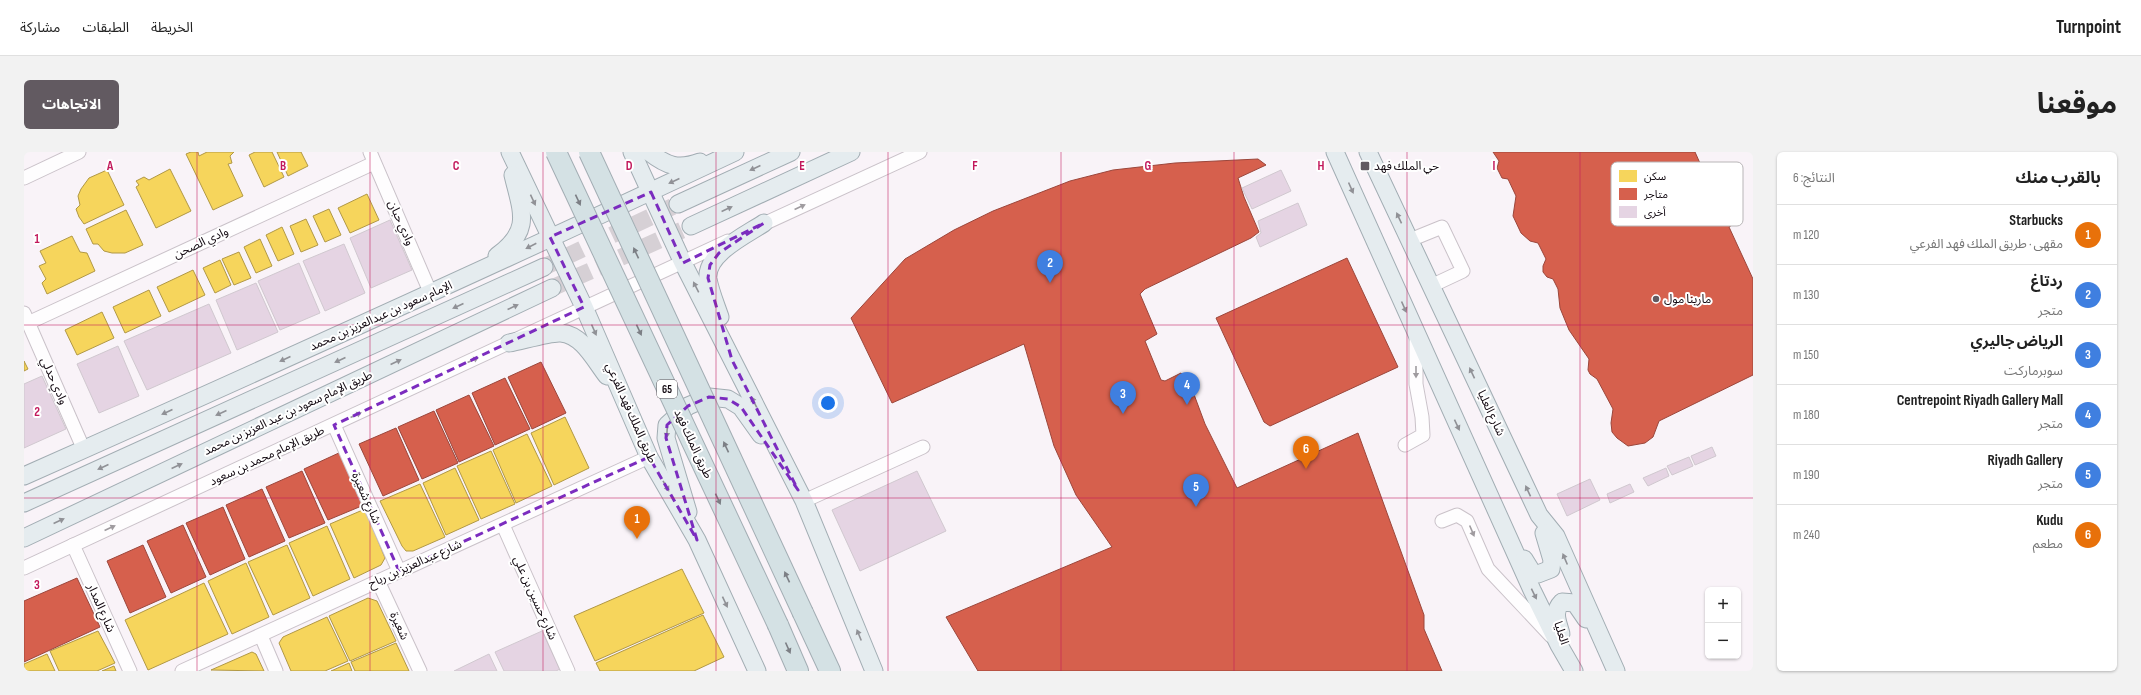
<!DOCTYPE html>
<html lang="ar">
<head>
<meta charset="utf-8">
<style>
	body { margin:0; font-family:"Sofia Sans Condensed","Noto Sans Arabic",sans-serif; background:#f2f2f2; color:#222; direction:rtl }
	.controls { position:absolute; right:12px; bottom:12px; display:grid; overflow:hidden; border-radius:6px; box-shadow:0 1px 3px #0004 }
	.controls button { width:36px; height:36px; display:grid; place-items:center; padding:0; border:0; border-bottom:1px solid #e0e0e0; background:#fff; color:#222; font:20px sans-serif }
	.you { position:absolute; left:804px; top:251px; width:14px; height:14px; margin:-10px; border:3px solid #fff; border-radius:50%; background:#1a73e8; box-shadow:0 0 0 6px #1a73e833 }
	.badge { display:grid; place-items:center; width:26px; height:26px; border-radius:50%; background:#625a61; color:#fff; font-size:13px; font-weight:700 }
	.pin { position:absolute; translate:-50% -33px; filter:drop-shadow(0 1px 2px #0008) }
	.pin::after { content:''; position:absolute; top:21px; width:14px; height:12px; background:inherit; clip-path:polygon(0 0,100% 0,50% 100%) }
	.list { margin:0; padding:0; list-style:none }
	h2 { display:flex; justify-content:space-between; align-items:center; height:52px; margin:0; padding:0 16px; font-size:17px }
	h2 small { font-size:13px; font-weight:400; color:#767676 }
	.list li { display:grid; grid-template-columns:26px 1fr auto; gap:12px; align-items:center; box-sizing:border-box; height:60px; padding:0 16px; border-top:1px solid #e0e0e0 }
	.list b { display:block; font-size:15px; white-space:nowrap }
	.list p { margin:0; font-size:13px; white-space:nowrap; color:#767676 }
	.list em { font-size:13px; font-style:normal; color:#767676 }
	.map { position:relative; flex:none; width:1729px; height:519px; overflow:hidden; direction:ltr; border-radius:6px }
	header { display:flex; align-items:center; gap:24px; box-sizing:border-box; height:56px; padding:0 20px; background:#fff; border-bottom:1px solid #e0e0e0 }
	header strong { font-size:19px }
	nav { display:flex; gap:22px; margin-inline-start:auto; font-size:14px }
	.intro { display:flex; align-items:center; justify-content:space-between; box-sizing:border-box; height:96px; padding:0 24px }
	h1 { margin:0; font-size:28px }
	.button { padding:10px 18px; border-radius:6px; background:#625a61; color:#fff; font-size:14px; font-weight:700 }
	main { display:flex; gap:24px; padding:0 24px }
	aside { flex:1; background:#fff; border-radius:6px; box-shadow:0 1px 3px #0004 }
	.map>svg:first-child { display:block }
</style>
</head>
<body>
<header>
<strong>Turnpoint</strong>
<nav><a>الخريطة</a><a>الطبقات</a><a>مشاركة</a></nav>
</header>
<div class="intro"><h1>موقعنا</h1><a class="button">الاتجاهات</a></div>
<main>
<aside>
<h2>بالقرب منك<small>النتائج: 6</small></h2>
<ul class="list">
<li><span class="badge" style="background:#e8710a">1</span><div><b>Starbucks</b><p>مقهى · طريق الملك فهد الفرعي</p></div><em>120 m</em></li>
<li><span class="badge" style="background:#3f7fe0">2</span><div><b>ردتاغ</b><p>متجر</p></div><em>130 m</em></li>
<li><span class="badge" style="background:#3f7fe0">3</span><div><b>الرياض جاليري</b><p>سوبرماركت</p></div><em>150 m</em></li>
<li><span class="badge" style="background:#3f7fe0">4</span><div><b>Centrepoint Riyadh Gallery Mall</b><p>متجر</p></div><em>180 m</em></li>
<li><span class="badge" style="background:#3f7fe0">5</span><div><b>Riyadh Gallery</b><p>متجر</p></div><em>190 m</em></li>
<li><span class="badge" style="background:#e8710a">6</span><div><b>Kudu</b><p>مطعم</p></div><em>240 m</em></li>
</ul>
</aside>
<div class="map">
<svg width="1729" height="519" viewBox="0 0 1729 519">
	<rect width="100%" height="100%" fill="#f9f3f8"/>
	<!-- homes -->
	<g fill="#f6d55c" stroke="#b19845">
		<path d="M 167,0 L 174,0 L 175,4 L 183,0 L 210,0 L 206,4 L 208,11 L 204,12 L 219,44 L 189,58 L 162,2 Z"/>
		<path d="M 231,0 L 248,0 L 260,25 L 240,35 L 225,3 Z"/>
		<path d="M 253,0 L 277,0 L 284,14 L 264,24 Z"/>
		<path d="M 146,17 L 167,59 L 132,76 L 112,35 L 115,33 L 112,29 L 120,25 L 125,28 Z"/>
		<path d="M 83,18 L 100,53 L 60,72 L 55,65 L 52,57 L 56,53 L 54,44 L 57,37 L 65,26 Z"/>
		<path d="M 343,42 L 355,68 L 326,81 L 314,56 Z"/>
		<path d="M 305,57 L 317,83 L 301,90 L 289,64 Z"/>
		<path d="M 102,58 L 119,93 L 101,101 L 88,101 L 80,99 L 74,92 L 69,92 L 62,77 Z"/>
		<path d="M 282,67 L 294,93 L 277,100 L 266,74 Z"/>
		<path d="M 258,75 L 270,102 L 254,109 L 242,83 Z"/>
		<path d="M 48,84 L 56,100 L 63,101 L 71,119 L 23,142 L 18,131 L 22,127 L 15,114 L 22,111 L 16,99 Z"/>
		<path d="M 236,87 L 248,114 L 232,121 L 220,95 Z"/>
		<path d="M 215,100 L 227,126 L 210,133 L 198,107 Z"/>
		<path d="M 196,108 L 207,133 L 191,141 L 179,116 Z"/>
		<path d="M 169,118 L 181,143 L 145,160 L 133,135 Z"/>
		<path d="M 125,138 L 137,164 L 101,181 L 89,155 Z"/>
		<path d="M 78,160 L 90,186 L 53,203 L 41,178 Z"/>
		<path d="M 0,209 L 4,217 L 0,219 Z"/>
		<path d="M 541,265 L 565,316 L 530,333 L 507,281 Z"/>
		<path d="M 503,282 L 528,334 L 492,351 L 469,298 Z"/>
		<path d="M 467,299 L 491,352 L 457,367 L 433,314 Z"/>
		<path d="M 431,316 L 455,368 L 422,383 L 399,331 Z"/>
		<path d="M 396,332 L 421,385 L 389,399 L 382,399 L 378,394 L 356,349 Z"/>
		<path d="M 341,357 L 361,406 L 357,413 L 330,426 L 306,372 Z"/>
		<path d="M 303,374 L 326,427 L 289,444 L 265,391 Z"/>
		<path d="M 263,393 L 286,446 L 249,463 L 224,410 Z"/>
		<path d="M 222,411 L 245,465 L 208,482 L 184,429 Z"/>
		<path d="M 658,417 L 680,461 L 571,509 L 550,464 Z"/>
		<path d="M 180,431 L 204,482 L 124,518 L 101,468 Z"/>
		<path d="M 344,446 L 353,449 L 372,489 L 326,509 L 305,464 Z"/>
		<path d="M 679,463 L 700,505 L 670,519 L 576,519 L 572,511 Z"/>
		<path d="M 303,465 L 324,509 L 301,519 L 267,519 L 255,491 L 259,485 Z"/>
		<path d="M 74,479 L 91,511 L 73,519 L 35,519 L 26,499 Z"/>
		<path d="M 372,491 L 385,519 L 331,519 L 327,510 Z"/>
		<path d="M 228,500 L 232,502 L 240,519 L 187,518 Z"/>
		<path d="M 23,502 L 31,519 L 0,519 L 0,512 Z"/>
		<path d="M 325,511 L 328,519 L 307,519 Z"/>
		<path d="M 90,514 L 92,519 L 78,519 Z"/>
	</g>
	<!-- shops -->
	<g fill="#d6604d" stroke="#9b463b">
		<path d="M 1469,0 L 1671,0 L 1696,56 L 1703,60 L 1708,73 L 1705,75 L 1729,127 L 1729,223 L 1635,269 L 1629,285 L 1621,291 L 1604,294 L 1593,286 L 1588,280 L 1587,271 L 1589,257 L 1573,227 L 1566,222 L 1564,218 L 1565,207 L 1545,178 L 1536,156 L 1534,137 L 1529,127 L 1523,125 L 1519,120 L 1519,114 L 1522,107 L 1514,91 L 1506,89 L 1497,81 L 1489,64 L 1492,44 L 1484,27 L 1478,26 L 1473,16 L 1475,9 Z"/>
		<path d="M 1234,7 L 1242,13 L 1214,26 L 1220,45 L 1235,80 L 1227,86 L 1121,137 L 1116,142 L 1133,182 L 1121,189 L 1137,228 L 1141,229 L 1157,221 L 1165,229 L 1181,272 L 1213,336 L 1334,281 L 1400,463 L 1400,477 L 1418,519 L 954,519 L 922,465 L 1088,395 L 1052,343 L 1030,294 L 1000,192 L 868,251 L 827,166 L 881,107 L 930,78 L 969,59 L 1046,29 L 1089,18 L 1151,11 Z"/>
		<path d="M 1323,106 L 1374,215 L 1246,274 L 1240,270 L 1192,166 Z"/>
		<path d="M 517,210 L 542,261 L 508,277 L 484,225 Z"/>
		<path d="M 481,226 L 506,277 L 471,293 L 448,241 Z"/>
		<path d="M 445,243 L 470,294 L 435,310 L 412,258 Z"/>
		<path d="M 410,259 L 434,311 L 398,327 L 374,275 Z"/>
		<path d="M 372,276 L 395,328 L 359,344 L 335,292 Z"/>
		<path d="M 317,300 L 340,353 L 304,368 L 280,317 Z"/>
		<path d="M 278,319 L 301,371 L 265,386 L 242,335 Z"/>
		<path d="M 238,337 L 261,389 L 225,405 L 202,353 Z"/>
		<path d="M 199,355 L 221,407 L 186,423 L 162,371 Z"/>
		<path d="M 159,373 L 182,425 L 147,441 L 123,389 Z"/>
		<path d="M 119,393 L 142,445 L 106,461 L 83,409 Z"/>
		<path d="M 53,426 L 76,475 L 0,510 L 0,449 Z"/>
	</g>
	<!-- building -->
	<g fill="#e5d4e3" stroke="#d0c8cf">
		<path d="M 1257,18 L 1267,39 L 1228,57 L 1218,36 Z"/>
		<path d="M 1274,51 L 1283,73 L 1236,95 L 1232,85 L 1237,81 L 1234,69 Z"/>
		<path d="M 366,68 L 388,118 L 347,136 L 326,86 Z"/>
		<path d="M 320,92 L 341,141 L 301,159 L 279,109 Z"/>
		<path d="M 275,111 L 296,161 L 256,178 L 234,129 Z"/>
		<path d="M 232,131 L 254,180 L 213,198 L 192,148 Z"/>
		<path d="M 185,152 L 207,201 L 123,238 L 100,189 Z"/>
		<path d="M 94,194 L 115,244 L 75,261 L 53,212 Z"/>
		<path d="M 18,224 L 42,277 L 0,296 L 0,232 Z"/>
		<path d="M 1688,295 L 1692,304 L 1671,313 L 1667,304 Z"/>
		<path d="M 1665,305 L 1669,314 L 1648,323 L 1643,314 Z"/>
		<path d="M 1642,316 L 1645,324 L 1624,334 L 1619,326 Z"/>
		<path d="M 893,319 L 922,379 L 836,419 L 808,358 Z"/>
		<path d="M 1566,327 L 1576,348 L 1543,364 L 1533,342 Z"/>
		<path d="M 1606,332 L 1610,340 L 1586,351 L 1583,342 Z"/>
		<path d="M 518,479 L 536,517 L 532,519 L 480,519 L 471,500 Z"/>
		<path d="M 465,502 L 473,519 L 430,519 Z"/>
	</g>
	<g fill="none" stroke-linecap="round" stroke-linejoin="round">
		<!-- major-tunnel -->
		<g stroke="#d6d0d5" stroke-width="17" stroke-dasharray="17 8" stroke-linecap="butt">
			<path d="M 520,115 L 654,52"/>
			<path d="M 528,136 L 667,74"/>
		</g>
		<!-- minor casing -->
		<g stroke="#cac2c9" stroke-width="15">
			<g id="minor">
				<path d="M 346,0 L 407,142"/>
				<path d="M 0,26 L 55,0"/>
				<path d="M 733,75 L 896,0"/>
				<path d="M 1386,88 L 1418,75 L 1439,119 L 1407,134"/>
				<path d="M 0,161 L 60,298"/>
				<path d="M 4,171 L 350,11"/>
				<path d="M 310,273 L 375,419"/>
				<path d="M 1381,293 L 1399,283 L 1398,265 L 1392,232 L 1392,183"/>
				<path d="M 780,349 L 899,295"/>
				<path d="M 1418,369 L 1433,363 L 1443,369 L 1464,417 L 1527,484"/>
				<path d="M 479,373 L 544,519"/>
				<path d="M 49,393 L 106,519"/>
				<path d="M 0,416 L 704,89"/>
				<path d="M 354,429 L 396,519"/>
				<path d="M 237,484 L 252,519"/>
				<path d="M 158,519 L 625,305"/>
			</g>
		</g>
		<!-- major casing -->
		<g stroke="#a2adb3" stroke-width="19">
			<g id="major">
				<path d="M 486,0 L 560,155 L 625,305 L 673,388 L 733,519"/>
				<path d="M 608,0 L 659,111 L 780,349 L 850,519"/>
				<path d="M 625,0 C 643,14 654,18 676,10"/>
				<path d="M 1311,0 L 1508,438 L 1535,493 L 1550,519"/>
				<path d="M 1344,0 L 1515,363 L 1532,384 L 1592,519"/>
				<path d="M 654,52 L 767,0"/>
				<path d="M 667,74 L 827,0"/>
				<path d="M 473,104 C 508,78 498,61 489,23"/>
				<path d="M 696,165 C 692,153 686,139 684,127 C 681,102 722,83 740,71"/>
				<path d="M 485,191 C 497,189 527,180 537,181 C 559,183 571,209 583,224"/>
				<path d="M 0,324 C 238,218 475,111 711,0"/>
				<path d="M 0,351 L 520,115"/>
				<path d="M 664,360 L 642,286 L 643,273 L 664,254 L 685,245 L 704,247 L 717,255 L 737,283"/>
				<path d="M 0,386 L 528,136"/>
				<path d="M 1500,407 L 1508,420 L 1514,422 L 1527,417 L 1528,408 L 1520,381"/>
				<path d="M 1537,482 C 1534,470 1528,460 1538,450 L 1551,451 L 1562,467"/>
			</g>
		</g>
		<!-- highway casing -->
		<g stroke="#a2adb3" stroke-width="22">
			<g id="highway">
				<path d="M 779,461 L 806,519"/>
				<path d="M 754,473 L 774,519"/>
			</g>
		</g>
		<!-- minor -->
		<use href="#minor" stroke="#fefdfe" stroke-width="13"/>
		<!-- major -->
		<use href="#major" stroke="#e5ecef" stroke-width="17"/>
		<!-- highway -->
		<use href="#highway" stroke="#d4e1e4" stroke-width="20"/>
		<!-- highway-bridge casing -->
		<g stroke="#a2adb3" stroke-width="22" stroke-linecap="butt">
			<g id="highway-bridge">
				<path d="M 532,0 L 754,473"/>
				<path d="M 565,0 L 779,461"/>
			</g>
		</g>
		<!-- highway-bridge -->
		<use href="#highway-bridge" stroke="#d4e1e4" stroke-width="20"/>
	</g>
	<!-- one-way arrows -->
	<defs><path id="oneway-solid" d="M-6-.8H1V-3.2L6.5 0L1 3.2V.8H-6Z"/></defs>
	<g fill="#909196">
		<use href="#oneway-solid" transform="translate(731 16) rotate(155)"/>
		<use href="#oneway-solid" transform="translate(650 29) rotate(155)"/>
		<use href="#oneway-solid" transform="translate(1327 36) rotate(66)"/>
		<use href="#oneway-solid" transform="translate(509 48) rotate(65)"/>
		<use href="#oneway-solid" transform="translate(703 57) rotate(-25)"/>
		<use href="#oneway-solid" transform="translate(1375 66) rotate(-115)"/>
		<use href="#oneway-solid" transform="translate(507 94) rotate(153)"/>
		<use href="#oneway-solid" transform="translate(672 135) rotate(-117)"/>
		<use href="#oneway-solid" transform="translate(434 154) rotate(156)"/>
		<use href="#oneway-solid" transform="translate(489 155) rotate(-25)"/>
		<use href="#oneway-solid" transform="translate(1380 155) rotate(66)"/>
		<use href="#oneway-solid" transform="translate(570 178) rotate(66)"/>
		<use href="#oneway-solid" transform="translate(261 207) rotate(156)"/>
		<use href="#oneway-solid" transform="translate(316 208) rotate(156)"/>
		<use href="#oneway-solid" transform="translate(372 210) rotate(-25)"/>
		<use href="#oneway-solid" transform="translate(1448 221) rotate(-115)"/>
		<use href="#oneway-solid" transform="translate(730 250) rotate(-117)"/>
		<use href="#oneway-solid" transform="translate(143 260) rotate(156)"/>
		<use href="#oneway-solid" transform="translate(197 261) rotate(156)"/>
		<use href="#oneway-solid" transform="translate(1433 273) rotate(65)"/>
		<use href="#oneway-solid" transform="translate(643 280) rotate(94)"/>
		<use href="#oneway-solid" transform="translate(153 314) rotate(-25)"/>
		<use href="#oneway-solid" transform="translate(79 315) rotate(156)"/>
		<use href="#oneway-solid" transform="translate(642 334) rotate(60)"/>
		<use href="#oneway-solid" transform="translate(1504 339) rotate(-115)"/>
		<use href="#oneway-solid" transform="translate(35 369) rotate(-25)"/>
		<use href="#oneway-solid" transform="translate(1541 407) rotate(-113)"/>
		<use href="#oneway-solid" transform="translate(1510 442) rotate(64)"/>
		<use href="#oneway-solid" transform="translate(701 450) rotate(65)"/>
		<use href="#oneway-solid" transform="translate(835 483) rotate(-112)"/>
	</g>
	<g fill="#7c7f85">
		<use href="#oneway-solid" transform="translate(554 48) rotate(65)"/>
		<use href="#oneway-solid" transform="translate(612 101) rotate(-115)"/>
		<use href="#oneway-solid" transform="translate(615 178) rotate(65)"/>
		<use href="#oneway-solid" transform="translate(702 295) rotate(-115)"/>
		<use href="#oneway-solid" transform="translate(694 347) rotate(65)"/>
		<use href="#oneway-solid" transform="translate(763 425) rotate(-115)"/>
		<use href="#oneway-solid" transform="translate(764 496) rotate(66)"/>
	</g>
	<g fill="#9f9b9f">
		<use href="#oneway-solid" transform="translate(776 55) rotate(-25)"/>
		<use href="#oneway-solid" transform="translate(449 208) rotate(-25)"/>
		<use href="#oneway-solid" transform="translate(1392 220) rotate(90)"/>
		<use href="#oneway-solid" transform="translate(332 263) rotate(-25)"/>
		<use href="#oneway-solid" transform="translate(86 376) rotate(-25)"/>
		<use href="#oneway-solid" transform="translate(1448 379) rotate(67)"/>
	</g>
	<!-- marked area -->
	<path fill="none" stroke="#7b2cbf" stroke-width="3" stroke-dasharray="8 5" stroke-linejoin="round" d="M 627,40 L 659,111 L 740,71 L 695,101 L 686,113 L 684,126 L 708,208 L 774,338 L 717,255 L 704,247 L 685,245 L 664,254 L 643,273 L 642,286 L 673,388 L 625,305 L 375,419 L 310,273 L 560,155 L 526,85 Z"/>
	<!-- grid -->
	<path fill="none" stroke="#c2185b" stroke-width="1" stroke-opacity="0.55" d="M 173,0 L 173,519M 346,0 L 346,519M 519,0 L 519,519M 692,0 L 692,519M 864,0 L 864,519M 1037,0 L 1037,519M 1210,0 L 1210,519M 1383,0 L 1383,519M 1556,0 L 1556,519M 0,173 L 1729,173M 0,346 L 1729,346"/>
	<!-- markers -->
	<g fill="#625a61" stroke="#fff" stroke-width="1.5">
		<rect x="1336" y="9" width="10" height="10" rx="2"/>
		<circle cx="1632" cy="147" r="4"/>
	</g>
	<g text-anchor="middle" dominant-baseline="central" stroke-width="4" stroke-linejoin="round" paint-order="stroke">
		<!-- shield labels -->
		<rect fill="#fff" stroke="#585258" stroke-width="1" x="633" y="228" width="20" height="18" rx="3"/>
		<g font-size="11" font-weight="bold" fill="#110810">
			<text x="643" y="237">65</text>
		</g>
		<!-- poi labels -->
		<g font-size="12" fill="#110810" stroke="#fff" text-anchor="start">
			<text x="1350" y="14">حي الملك فهد</text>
			<text x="1640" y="147">مارينا مول</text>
		</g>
		<!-- street labels -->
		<g font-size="12" fill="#110810" stroke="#fff">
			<text transform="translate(377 71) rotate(66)">وادي حبان</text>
			<text transform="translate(177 91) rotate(-25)">وادي الصحن</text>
			<text transform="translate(357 164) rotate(-24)">الإمام سعود بن عبدالعزيز بن محمد</text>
			<text transform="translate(30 229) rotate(66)">وادي حدلي</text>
			<text transform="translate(264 261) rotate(-25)">طريق الإمام سعود بن عبد العزيز بن محمد</text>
			<text transform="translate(607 261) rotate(66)">طريق الملك فهد الفرعي</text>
			<text transform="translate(1467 261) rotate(65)">شارع العليا</text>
			<text transform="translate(669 292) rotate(65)">طريق الملك فهد</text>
			<text transform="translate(243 304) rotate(-25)">طريق الإمام محمد بن سعود</text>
			<text transform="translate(342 346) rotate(66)">شارع شعيرة</text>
			<text transform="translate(391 412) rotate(-24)">شارع عبدالعزيز بن رباح</text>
			<text transform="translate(511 446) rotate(66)">شارع حسين بن علي</text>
			<text transform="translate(77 456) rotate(66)">شارع المدار</text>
			<text transform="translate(375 474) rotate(65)">شعيرة</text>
			<text transform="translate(1537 481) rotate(72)">العليا</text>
		</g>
	</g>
	<!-- legend -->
	<rect x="1587" y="10" width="132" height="64" rx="6" fill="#fff" stroke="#b8b5b7" stroke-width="1"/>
	<rect x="1595" y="18" width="18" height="12" fill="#f6d55c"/>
	<rect x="1595" y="36" width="18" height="12" fill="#d6604d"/>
	<rect x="1595" y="54" width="18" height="12" fill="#e5d4e3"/>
	<g font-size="11" fill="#110810">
		<text x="1620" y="28">سكن</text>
		<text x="1620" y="46">متاجر</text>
		<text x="1620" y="64">أخرى</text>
	</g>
	<g font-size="13" text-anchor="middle" font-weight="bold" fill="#c2185b" stroke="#fff" stroke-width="4" stroke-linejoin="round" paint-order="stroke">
		<text x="86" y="18">A</text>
		<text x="259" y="18">B</text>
		<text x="432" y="18">C</text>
		<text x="605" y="18">D</text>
		<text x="778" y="18">E</text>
		<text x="951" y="18">F</text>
		<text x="1124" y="18">G</text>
		<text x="1297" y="18">H</text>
		<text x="1470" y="18">I</text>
		<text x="13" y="91">1</text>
		<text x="13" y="264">2</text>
		<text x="13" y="437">3</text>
	</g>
</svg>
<div class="controls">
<button>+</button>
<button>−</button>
</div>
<div class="you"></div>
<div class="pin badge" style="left:613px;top:387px;background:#e8710a">1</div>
<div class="pin badge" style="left:1026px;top:131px;background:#3f7fe0">2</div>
<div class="pin badge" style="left:1099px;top:262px;background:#3f7fe0">3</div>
<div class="pin badge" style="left:1163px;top:253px;background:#3f7fe0">4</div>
<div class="pin badge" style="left:1172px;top:355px;background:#3f7fe0">5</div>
<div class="pin badge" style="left:1282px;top:317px;background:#e8710a">6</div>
</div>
</main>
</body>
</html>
